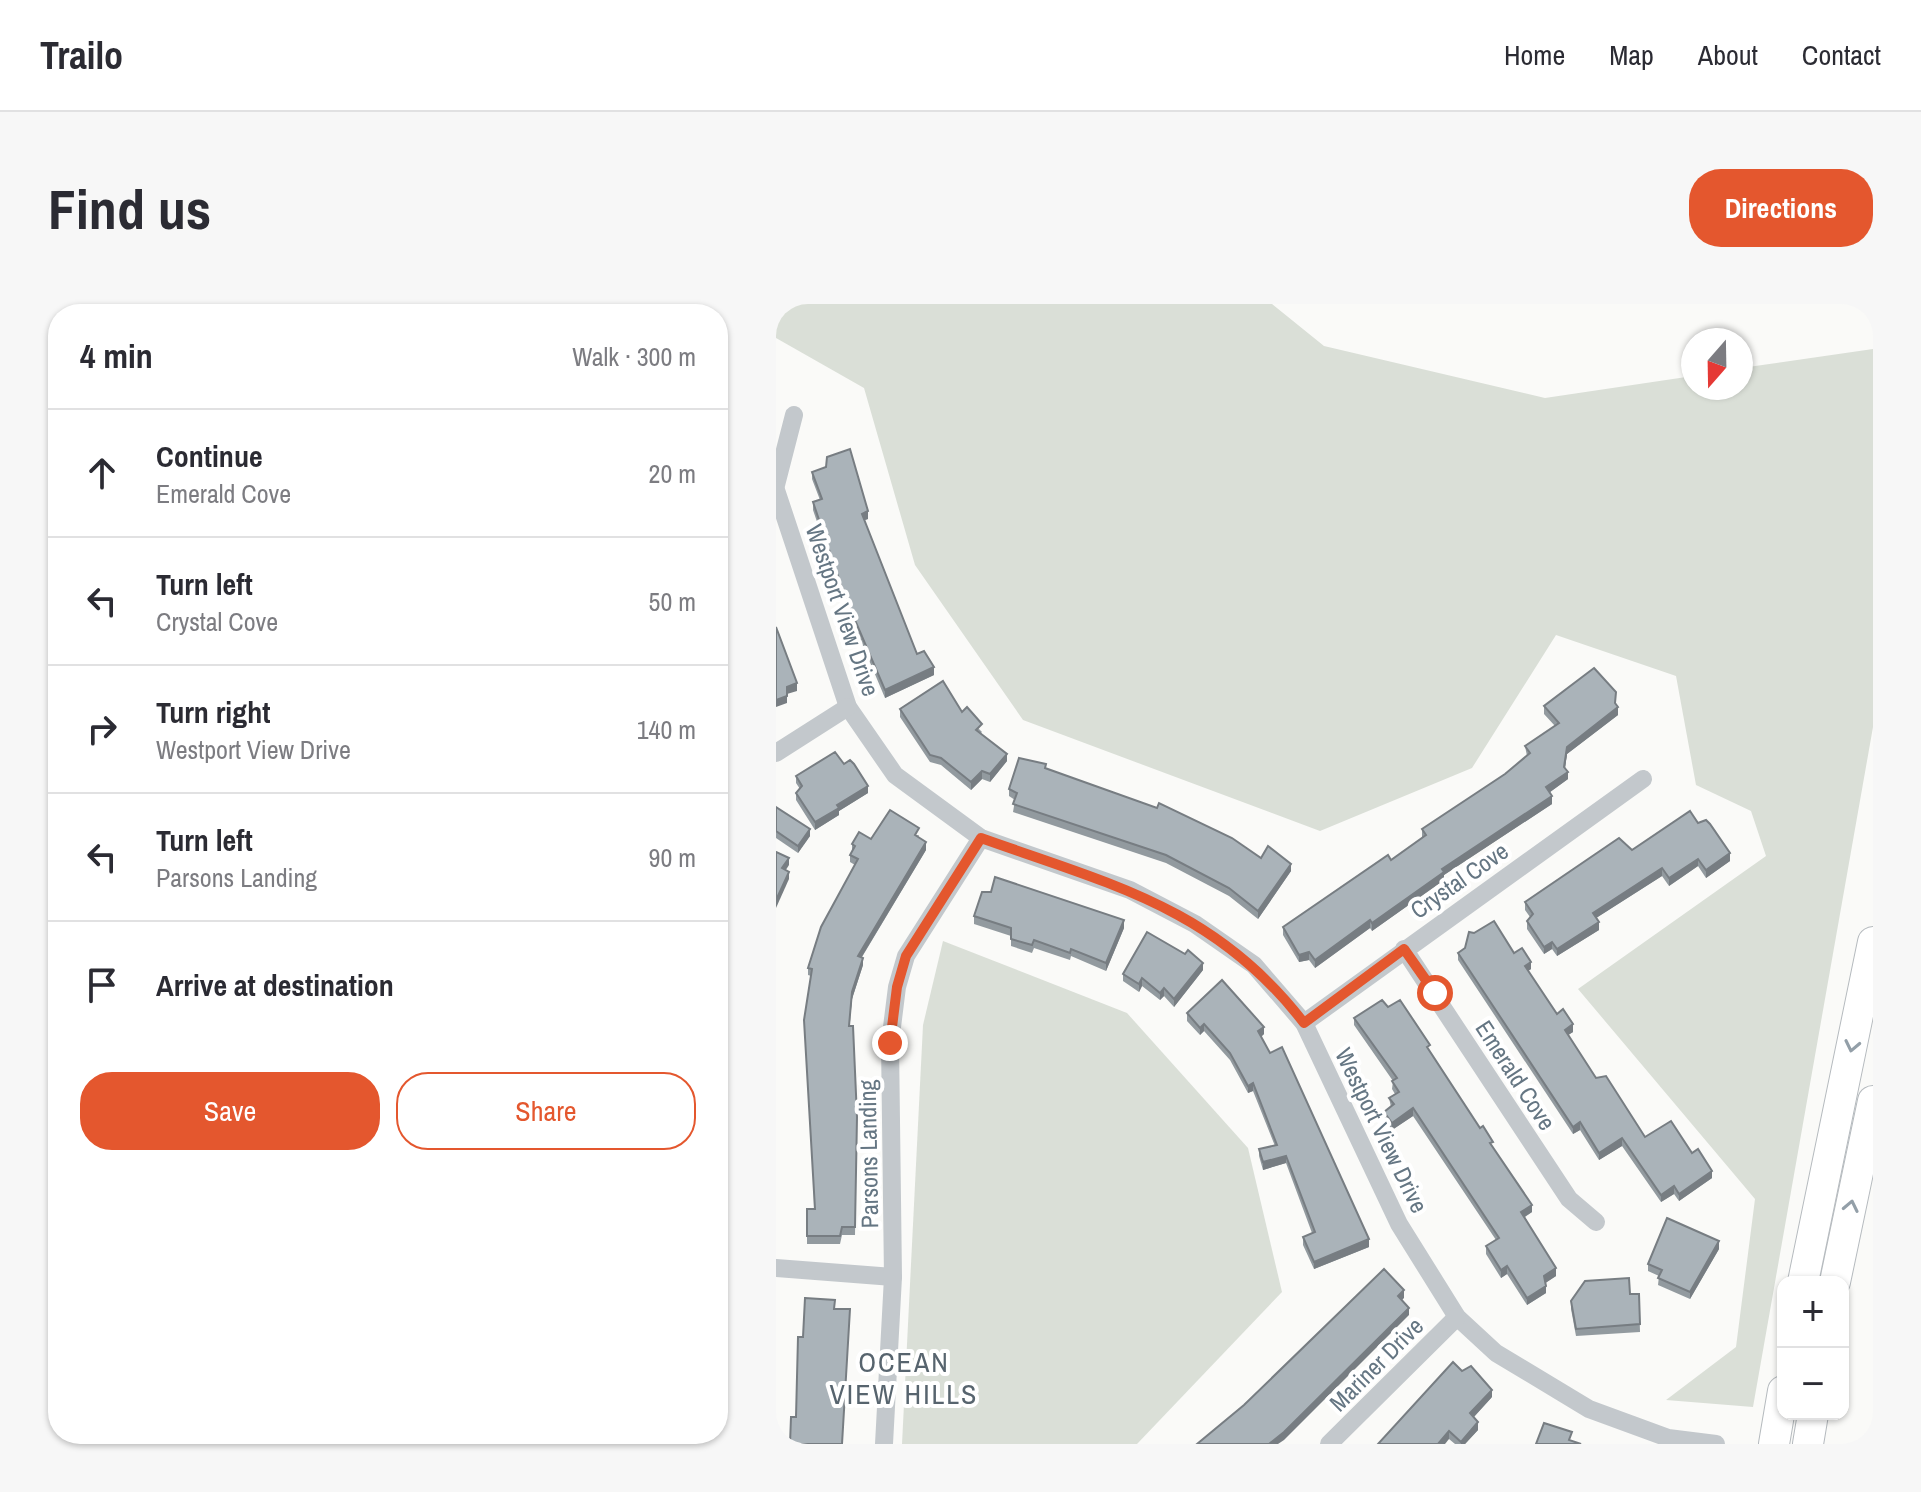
<!DOCTYPE html>
<html lang="en">
<head>
<meta charset="utf-8">
<style>
	body { margin:0; font-family:"Archivo Narrow",sans-serif; background:#f7f7f7; color:#2b2b33 }
	.controls { position:absolute; right:24px; bottom:24px; display:grid; overflow:hidden; border-radius:16px; box-shadow:0 2px 6px #0004 }
	.controls button { width:72px; height:72px; display:grid; place-items:center; padding:0; border:0; border-bottom:2px solid #e1e1e2; background:#fff; color:#2b2b33; font:40px sans-serif }
	.compass { position:absolute; left:905px; top:24px; width:72px; height:72px; border-radius:50%; background:#fff; box-shadow:0 2px 6px #0004; rotate:200deg }
	.stop { position:absolute; width:24px; height:24px; margin:-18px; border:6px solid #e4572e; border-radius:50%; background:#fff }
	.stop.end { background:#e4572e; border-color:#fff; box-shadow:0 2px 8px #0008 }
	.list { margin:0; padding:0; list-style:none }
	h2 { display:flex; justify-content:space-between; align-items:center; height:104px; margin:0; padding:0 32px; font-size:34px }
	h2 small { font-size:26px; font-weight:400; color:#7c7c81 }
	.list li { display:grid; grid-template-columns:52px 1fr auto; gap:24px; align-items:center; box-sizing:border-box; height:128px; padding:0 32px; border-top:2px solid #e1e1e2 }
	.list b { display:block; font-size:30px; white-space:nowrap }
	.list p { margin:0; font-size:26px; white-space:nowrap; color:#7c7c81 }
	.list em { font-size:26px; font-style:normal; color:#7c7c81 }
	.actions { display:flex; gap:16px; padding:24px 32px }
	.actions a { flex:1; padding:18px 0; border:2px solid #e4572e; border-radius:32px; text-align:center; font-size:28px; color:#e4572e }
	.actions .main { background:#e4572e; color:#fff }
	.icon { flex:none; width:44px; height:44px; fill:none; stroke:currentColor; stroke-width:2; stroke-linecap:round; stroke-linejoin:round }
	.map { position:relative; flex:none; width:1097px; height:1140px; overflow:hidden; border-radius:32px }
	header { display:flex; align-items:center; gap:48px; box-sizing:border-box; height:112px; padding:0 40px; background:#fff; border-bottom:2px solid #e1e1e2 }
	header strong { font-size:38px }
	nav { display:flex; gap:44px; margin-inline-start:auto; font-size:28px }
	.intro { display:flex; align-items:center; justify-content:space-between; box-sizing:border-box; height:192px; padding:0 48px }
	h1 { margin:0; font-size:56px }
	.button { padding:20px 36px; border-radius:32px; background:#e4572e; color:#fff; font-size:28px; font-weight:700 }
	main { display:flex; gap:48px; padding:0 48px }
	aside { flex:1; background:#fff; border-radius:32px; box-shadow:0 2px 6px #0004 }
	.map>svg:first-child { display:block }
</style>
</head>
<body>
<header>
<strong>Trailo</strong>
<nav><a>Home</a><a>Map</a><a>About</a><a>Contact</a></nav>
</header>
<div class="intro"><h1>Find us</h1><a class="button">Directions</a></div>
<main>
<aside>
<h2>4 min<small>Walk · 300 m</small></h2>
<ul class="list">
<li><svg class="icon" aria-label="ahead" viewBox="0 0 24 24"><path d="M12 20V5M6 11l6-6 6 6"/></svg><div><b>Continue</b><p>Emerald Cove</p></div><em>20 m</em></li>
<li><svg class="icon" aria-label="left" viewBox="0 0 24 24"><path d="M17 20v-9H6M10 6l-5 5 5 5"/></svg><div><b>Turn left</b><p>Crystal Cove</p></div><em>50 m</em></li>
<li><svg class="icon" aria-label="right" viewBox="0 0 24 24"><path d="M7 20v-9h11M14 6l5 5-5 5"/></svg><div><b>Turn right</b><p>Westport View Drive</p></div><em>140 m</em></li>
<li><svg class="icon" aria-label="left" viewBox="0 0 24 24"><path d="M17 20v-9H6M10 6l-5 5 5 5"/></svg><div><b>Turn left</b><p>Parsons Landing</p></div><em>90 m</em></li>
<li><svg class="icon" aria-label="arrive" viewBox="0 0 24 24"><path d="M6 21V4h12l-3 4 3 4H6"/></svg><div><b>Arrive at destination</b></div></li>
</ul>
<div class="actions"><a class="main">Save</a><a>Share</a></div>
</aside>
<div class="map">
<svg width="1097" height="1140" viewBox="0 0 1097 1140">
	<rect width="100%" height="100%" fill="#fafaf8"/>
	<!-- green -->
	<g fill="#dadfd7">
		<path d="M 0,0 L 496,0 L 548,42 L 769,94 L 917,72 L 917,84 L 965,84 L 965,64 L 1097,45 L 1097,423 L 977,1103 L 890,1096 L 960,1043 L 979,895 L 802,685 L 990,552 L 975,507 L 920,481 L 900,372 L 780,331 L 696,464 L 544,527 L 247,416 L 139,261 L 88,84 L 0,34 Z"/>
		<path d="M 167,637 L 351,709 L 472,844 L 506,988 L 361,1140 L 126,1140 L 147,721 Z"/>
	</g>
	<g fill="none" stroke-linecap="round" stroke-linejoin="round">
		<!-- primary casing -->
		<g stroke="#b5babe" stroke-width="32">
			<g id="primary">
				<path d="M 1027,978 L 1097,638"/>
				<path d="M 1059,978 L 1097,797"/>
				<path d="M 998,1140 L 1007,1087"/>
				<path d="M 1032,1140 L 1037,1110"/>
			</g>
		</g>
		<!-- street -->
		<g stroke="#c3c8cc" stroke-width="18">
			<path d="M 0,181 L 18,111"/>
			<path d="M 0,186 L 72,403 L 119,471 L 205,534 L 354,586 L 419,620 L 478,661 L 528,719 L 623,920 L 681,1013 L 720,1049 L 813,1105 L 892,1134 L 940,1140"/>
			<path d="M 0,449 L 72,403"/>
			<path d="M 628,645 L 793,895 L 820,918"/>
			<path d="M 528,719 L 867,475"/>
			<path d="M 0,964 L 117,973"/>
			<path d="M 108,1140 L 117,973 L 114,739 L 121,683 L 130,652 L 205,534"/>
			<path d="M 553,1140 L 681,1013"/>
		</g>
		<!-- primary -->
		<use href="#primary" stroke="#fff" stroke-width="30"/>
	</g>
	<!-- wall -->
	<g fill="#929a9f">
		<path d="M 36,168 L 92,215 L 88,216 L 141,350 L 158,371 L 109,394 L 79,323 L 77,324 L 37,206 L 37,198 L 44,196 L 36,175 Z"/>
		<path d="M 839,399 L 842,411 L 791,450 L 789,465 L 792,475 L 774,488 L 776,500 L 668,571 L 668,576 L 596,627 L 594,624 L 539,664 L 533,656 L 523,658 L 507,631 L 507,623 L 615,556 L 646,534 L 646,525 L 729,470 L 751,452 L 749,442 L 779,422 L 768,410 L 768,402 Z"/>
		<path d="M 124,405 L 186,408 L 206,428 L 205,429 L 231,457 L 214,478 L 206,475 L 195,486 L 165,461 L 154,458 L 124,413 Z"/>
		<path d="M 270,465 L 485,554 L 515,567 L 482,615 L 453,592 L 390,559 L 237,508 L 239,496 L 233,492 L 233,485 Z"/>
		<path d="M 20,472 L 92,489 L 63,507 L 63,511 L 39,526 L 20,496 L 20,489 L 24,485 L 20,479 Z"/>
		<path d="M 0,503 L 34,532 L 22,549 L 0,534 Z"/>
		<path d="M 922,519 L 954,557 L 930,574 L 922,562 L 893,582 L 886,572 L 820,614 L 823,626 L 781,652 L 776,645 L 768,650 L 751,625 L 751,617 L 754,613 L 749,606 L 749,598 L 856,546 Z"/>
		<path d="M 143,531 L 142,533 L 150,546 L 86,653 L 87,661 L 76,695 L 73,722 L 81,813 L 79,931 L 66,931 L 64,940 L 31,940 L 31,905 L 38,905 L 35,672 L 32,671 L 32,664 L 79,561 L 74,558 L 74,551 L 76,548 L 76,540 L 95,535 Z"/>
		<path d="M 198,612 L 348,624 L 330,667 L 295,652 L 294,656 L 258,644 L 256,649 L 235,642 L 235,632 L 198,620 Z"/>
		<path d="M 682,649 L 738,649 L 755,665 L 752,667 L 781,710 L 797,728 L 792,731 L 820,774 L 869,833 L 916,849 L 936,874 L 903,897 L 898,890 L 885,898 L 846,842 L 823,856 L 804,826 L 797,830 L 682,656 Z"/>
		<path d="M 427,666 L 398,703 L 388,692 L 384,696 L 366,682 L 363,688 L 347,677 L 347,670 Z"/>
		<path d="M 411,709 L 488,730 L 485,733 L 593,943 L 538,965 L 527,941 L 527,933 L 536,929 L 510,859 L 487,866 L 483,852 L 483,845 L 499,842 L 477,787 L 472,789 L 454,756 L 428,727 L 424,731 L 411,717 Z"/>
		<path d="M 578,714 L 654,747 L 717,844 L 756,908 L 749,913 L 780,972 L 769,979 L 770,989 L 751,1001 L 731,970 L 725,974 L 710,950 L 710,942 L 720,936 L 637,812 L 616,826 L 608,815 L 608,808 L 615,803 L 613,794 L 619,790 L 616,785 L 617,777 L 578,721 Z"/>
		<path d="M 943,945 L 914,995 L 882,981 L 883,972 L 872,967 L 872,960 Z"/>
		<path d="M 854,990 L 863,990 L 864,1028 L 800,1032 L 795,1005 L 795,997 Z"/>
		<path d="M 716,1093 L 698,1113 L 702,1126 L 689,1140 L 679,1140 L 673,1135 L 602,1140 Z"/>
	</g>
	<!-- shaded-wall -->
	<g fill="#777d82">
		<path d="M 92,207 L 92,215 L 86,217 L 86,210 Z"/>
		<path d="M 158,363 L 158,371 L 109,394 L 109,386 Z"/>
		<path d="M 21,379 L 21,387 L 11,390 L 11,399 L 0,403 L 0,396 L 11,383 Z"/>
		<path d="M 842,403 L 842,411 L 791,450 L 788,470 L 792,468 L 792,475 L 770,491 L 770,483 L 788,463 L 791,443 Z"/>
		<path d="M 231,450 L 231,457 L 214,478 L 214,470 Z"/>
		<path d="M 206,467 L 206,475 L 195,486 L 195,478 Z"/>
		<path d="M 92,482 L 92,489 L 63,507 L 63,511 L 39,526 L 39,518 L 61,501 Z"/>
		<path d="M 776,492 L 776,500 L 668,571 L 668,576 L 596,627 L 596,619 L 666,565 Z"/>
		<path d="M 34,525 L 34,532 L 22,549 L 22,542 Z"/>
		<path d="M 150,538 L 150,546 L 82,659 L 82,652 Z"/>
		<path d="M 954,549 L 954,557 L 930,574 L 930,566 Z"/>
		<path d="M 13,554 L 13,561 L 6,572 L 6,564 Z"/>
		<path d="M 922,555 L 922,562 L 893,582 L 893,574 Z"/>
		<path d="M 515,560 L 515,567 L 482,615 L 482,607 Z"/>
		<path d="M 886,564 L 886,572 L 817,616 L 817,609 Z"/>
		<path d="M 13,568 L 13,575 L 0,604 L 0,596 Z"/>
		<path d="M 348,616 L 348,624 L 330,667 L 330,659 Z"/>
		<path d="M 594,616 L 594,624 L 539,664 L 539,656 Z"/>
		<path d="M 823,618 L 823,626 L 781,652 L 781,645 Z"/>
		<path d="M 776,638 L 776,645 L 768,650 L 768,643 Z"/>
		<path d="M 533,648 L 533,656 L 523,658 L 523,651 Z"/>
		<path d="M 87,654 L 87,661 L 76,695 L 73,729 L 76,688 Z"/>
		<path d="M 755,658 L 755,665 L 749,669 L 749,662 Z"/>
		<path d="M 427,659 L 427,666 L 398,703 L 398,695 Z"/>
		<path d="M 366,674 L 366,682 L 363,688 L 363,680 Z"/>
		<path d="M 388,684 L 388,692 L 384,696 L 384,689 Z"/>
		<path d="M 428,720 L 428,727 L 424,731 L 424,724 Z"/>
		<path d="M 797,720 L 797,728 L 789,733 L 789,726 Z"/>
		<path d="M 488,723 L 488,730 L 482,735 L 482,727 Z"/>
		<path d="M 477,779 L 477,787 L 472,789 L 472,782 Z"/>
		<path d="M 637,804 L 637,812 L 616,826 L 616,819 Z"/>
		<path d="M 804,818 L 804,826 L 797,830 L 797,823 Z"/>
		<path d="M 846,834 L 846,842 L 823,856 L 823,849 Z"/>
		<path d="M 510,852 L 510,859 L 487,866 L 487,858 Z"/>
		<path d="M 936,867 L 936,874 L 903,897 L 903,890 Z"/>
		<path d="M 898,882 L 898,890 L 885,898 L 885,891 Z"/>
		<path d="M 756,901 L 756,908 L 745,915 L 745,908 Z"/>
		<path d="M 593,935 L 593,943 L 538,965 L 538,958 Z"/>
		<path d="M 943,937 L 943,945 L 914,995 L 914,988 Z"/>
		<path d="M 731,962 L 731,970 L 725,974 L 725,966 Z"/>
		<path d="M 780,964 L 780,972 L 768,980 L 768,972 Z"/>
		<path d="M 770,982 L 770,989 L 751,1001 L 751,994 Z"/>
		<path d="M 628,986 L 628,994 L 622,1000 L 622,992 Z"/>
		<path d="M 633,1004 L 633,1011 L 508,1136 L 502,1140 L 493,1140 Z"/>
		<path d="M 716,1086 L 716,1093 L 694,1117 L 694,1109 Z"/>
		<path d="M 702,1118 L 702,1126 L 689,1140 L 685,1140 L 685,1138 Z"/>
		<path d="M 673,1127 L 673,1135 L 669,1140 L 662,1140 Z"/>
	</g>
	<!-- building -->
	<g fill="#aab3b9" stroke="#777d82" stroke-width="2">
		<path d="M 74,145 L 92,207 L 86,210 L 141,350 L 148,347 L 158,363 L 109,386 L 79,316 L 77,317 L 37,198 L 46,195 L 36,168 L 50,163 L 51,153 Z"/>
		<path d="M 0,323 L 21,379 L 11,383 L 11,392 L 0,396 Z"/>
		<path d="M 818,364 L 840,388 L 839,399 L 842,403 L 791,443 L 788,463 L 792,468 L 770,483 L 776,492 L 666,565 L 668,568 L 596,619 L 594,616 L 539,656 L 533,648 L 523,651 L 507,623 L 612,551 L 615,556 L 650,531 L 646,525 L 729,470 L 754,449 L 749,442 L 783,419 L 768,402 Z"/>
		<path d="M 167,377 L 186,408 L 191,403 L 206,420 L 200,426 L 231,450 L 214,470 L 206,467 L 195,478 L 165,454 L 154,451 L 124,405 Z"/>
		<path d="M 59,448 L 68,460 L 74,456 L 78,460 L 92,482 L 61,501 L 63,504 L 39,518 L 20,489 L 26,482 L 20,472 Z"/>
		<path d="M 243,454 L 270,460 L 269,464 L 381,504 L 383,499 L 456,534 L 485,554 L 492,542 L 515,560 L 482,607 L 453,584 L 390,551 L 237,500 L 241,489 L 233,485 Z"/>
		<path d="M 0,503 L 34,525 L 22,542 L 0,527 Z"/>
		<path d="M 114,506 L 143,524 L 139,531 L 150,538 L 82,652 L 87,654 L 76,688 L 73,722 L 77,722 L 81,813 L 79,923 L 66,923 L 64,932 L 31,932 L 31,905 L 39,905 L 28,716 L 36,665 L 32,664 L 45,623 L 82,555 L 74,551 L 79,542 L 76,540 L 83,528 L 95,535 Z"/>
		<path d="M 914,507 L 922,519 L 930,516 L 934,520 L 954,549 L 930,566 L 922,555 L 893,574 L 886,564 L 817,609 L 823,618 L 781,645 L 776,638 L 768,643 L 751,617 L 757,610 L 749,598 L 843,534 L 856,546 Z"/>
		<path d="M 0,548 L 13,554 L 6,564 L 13,568 L 0,596 Z"/>
		<path d="M 219,573 L 348,616 L 330,659 L 295,645 L 294,649 L 258,636 L 256,641 L 235,635 L 235,624 L 198,612 L 206,588 L 215,588 Z"/>
		<path d="M 718,617 L 738,649 L 746,644 L 755,658 L 749,662 L 781,710 L 787,705 L 797,720 L 789,726 L 820,774 L 830,772 L 869,833 L 895,817 L 916,849 L 922,845 L 936,867 L 903,890 L 898,882 L 885,891 L 846,834 L 823,849 L 804,818 L 797,823 L 682,649 L 689,644 L 693,628 L 698,629 Z"/>
		<path d="M 371,628 L 409,650 L 412,646 L 427,659 L 398,695 L 388,684 L 384,689 L 366,674 L 363,680 L 347,670 Z"/>
		<path d="M 446,676 L 488,723 L 482,727 L 494,749 L 506,743 L 593,935 L 538,958 L 527,933 L 539,928 L 510,852 L 487,858 L 483,845 L 501,841 L 477,779 L 472,782 L 454,749 L 428,720 L 424,724 L 411,709 Z"/>
		<path d="M 606,696 L 612,703 L 624,696 L 654,741 L 651,743 L 704,824 L 707,822 L 717,838 L 714,839 L 756,901 L 745,908 L 780,964 L 768,972 L 770,982 L 751,994 L 731,962 L 725,966 L 710,942 L 723,934 L 637,804 L 616,819 L 608,808 L 618,800 L 613,794 L 623,788 L 616,777 L 621,774 L 578,714 Z"/>
		<path d="M 891,914 L 943,937 L 914,988 L 882,974 L 886,966 L 872,960 Z"/>
		<path d="M 608,965 L 628,986 L 622,992 L 633,1004 L 508,1128 L 493,1140 L 421,1140 L 468,1101 Z"/>
		<path d="M 853,974 L 854,990 L 863,990 L 864,1020 L 800,1025 L 795,997 L 809,977 Z"/>
		<path d="M 29,994 L 59,996 L 58,1005 L 74,1005 L 66,1140 L 14,1140 L 15,1113 L 20,1113 L 22,1033 L 27,1033 Z"/>
		<path d="M 677,1058 L 686,1067 L 695,1062 L 716,1086 L 694,1109 L 702,1118 L 685,1138 L 673,1127 L 662,1140 L 602,1140 Z"/>
		<path d="M 768,1119 L 796,1128 L 793,1136 L 805,1140 L 760,1140 Z"/>
	</g>
	<!-- one-way arrows -->
	<defs><path id="oneway-chevron" d="M-2-3.5L2.5 0L-2 3.5" fill="none" stroke-width="1.6" stroke-linecap="round" stroke-linejoin="round" transform="scale(2)"/></defs>
	<g stroke="#939fa8">
		<use href="#oneway-chevron" transform="translate(1076 742) rotate(102)"/>
		<use href="#oneway-chevron" transform="translate(1075 902) rotate(-78)"/>
	</g>
	<g fill="none" stroke-linecap="round" stroke-linejoin="round">
		<!-- route -->
		<path stroke="#e4572e" stroke-width="10" d="M 114,739 L 121,683 L 130,652 L 205,534 C 334,580 440,604 528,719 L 628,645 L 659,689"/>
	</g>
	<g text-anchor="middle" dominant-baseline="central" stroke-width="8" stroke-linejoin="round" paint-order="stroke">
		<!-- street labels -->
		<g font-size="24" fill="#657683" stroke="#fff">
			<text transform="translate(67 306) rotate(71)">Westport View Drive</text>
			<text transform="translate(683 576) rotate(-35)">Crystal Cove</text>
			<text transform="translate(740 771) rotate(57)">Emerald Cove</text>
			<text transform="translate(606 826) rotate(64)">Westport View Drive</text>
			<text transform="translate(92 850) rotate(-91)">Parsons Landing</text>
			<text transform="translate(600 1060) rotate(-45)">Mariner Drive</text>
		</g>
		<!-- quarter labels -->
		<g font-size="28" letter-spacing="2" fill="#57646e" stroke="#fff">
			<text x="128" y="1058">OCEAN<tspan x="128" dy="32">VIEW HILLS</tspan></text>
		</g>
	</g>
</svg>
<div class="controls">
<button>+</button>
<button>−</button>
</div>
<svg class="compass" viewBox="-18 -18 36 36"><path d="M0-13l5 13h-10z" fill="#e53935"/><path d="M0 13l5-13h-10z" fill="#7c7c81"/></svg>
<div class="stop" style="left:659px;top:689px"></div>
<div class="stop end" style="left:114px;top:739px"></div>
</div>
</main>
</body>
</html>
